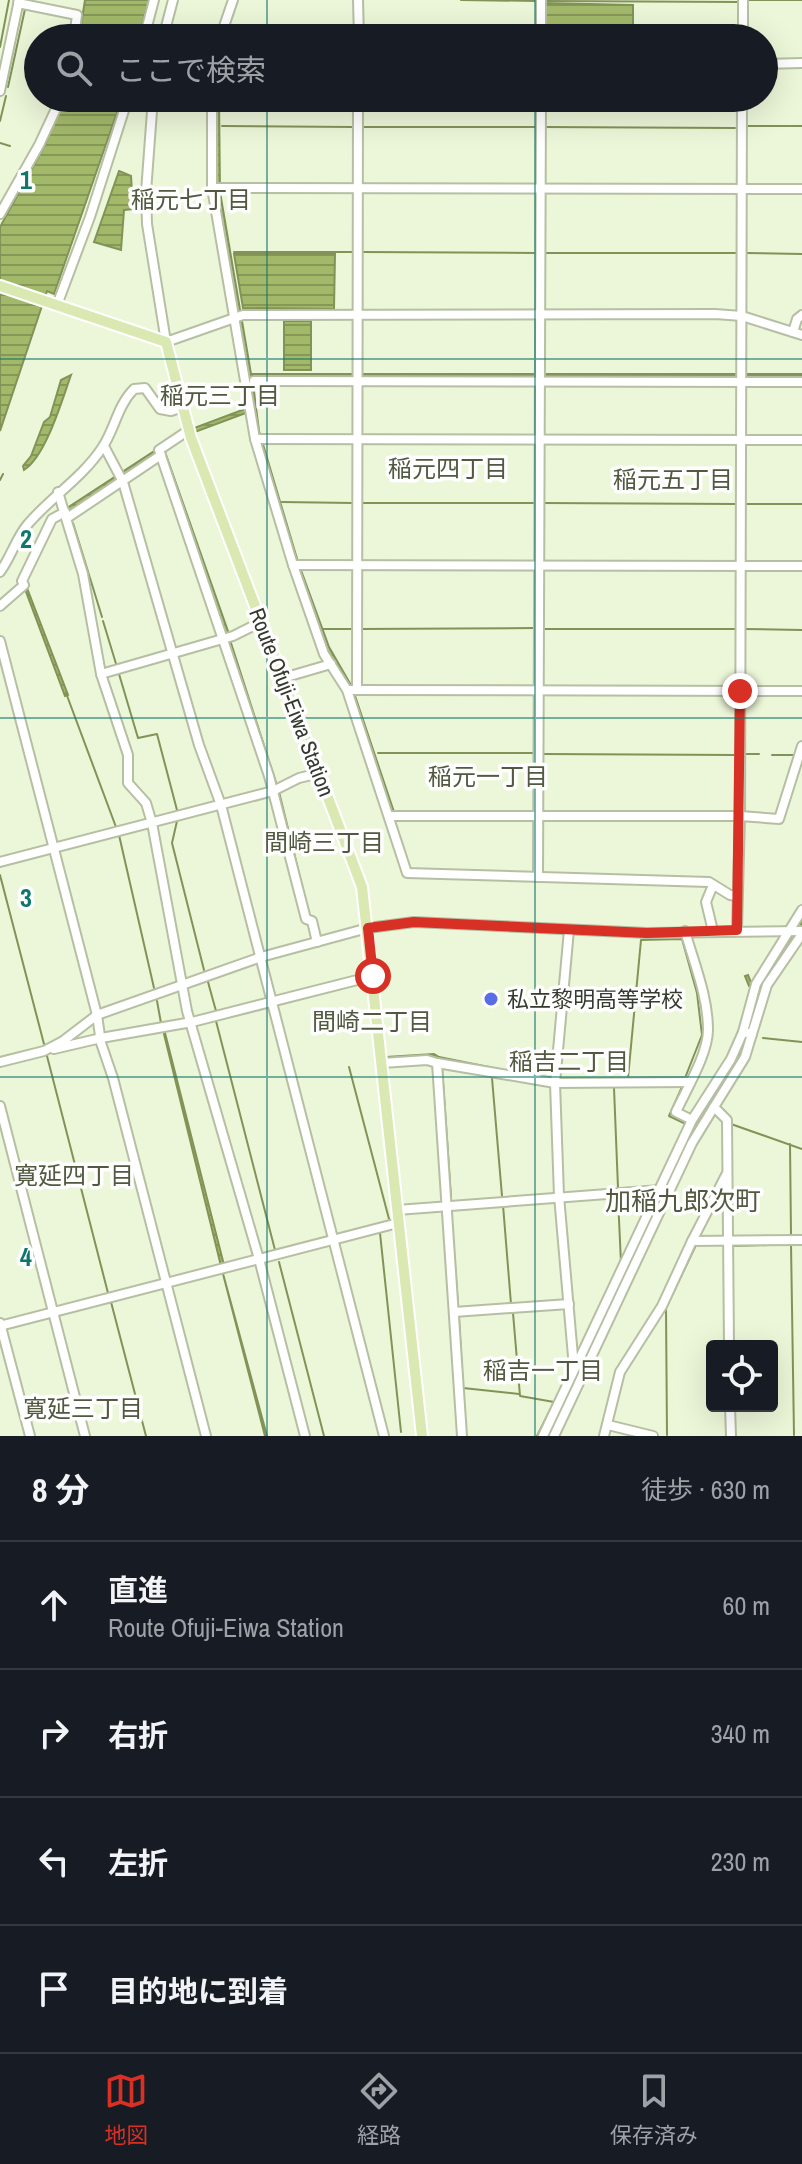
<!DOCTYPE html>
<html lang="ja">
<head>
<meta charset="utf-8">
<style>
	body { margin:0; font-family:"Archivo Narrow","Noto Sans JP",sans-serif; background:#242831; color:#f1f3f6 }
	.controls { position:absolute; right:24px; bottom:24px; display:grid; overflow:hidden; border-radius:8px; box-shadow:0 8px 32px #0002 }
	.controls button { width:72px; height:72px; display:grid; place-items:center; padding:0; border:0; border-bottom:2px solid #363941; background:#171b24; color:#f1f3f6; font:40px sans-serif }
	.stop { position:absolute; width:24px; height:24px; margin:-18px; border:6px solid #d93025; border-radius:50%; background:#fff }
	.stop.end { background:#d93025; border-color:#fff; box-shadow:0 2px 8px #0008 }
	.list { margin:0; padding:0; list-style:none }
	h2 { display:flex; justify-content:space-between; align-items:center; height:104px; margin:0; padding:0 32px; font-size:34px }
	h2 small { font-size:26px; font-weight:400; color:#9ea1a6 }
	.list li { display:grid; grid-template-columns:52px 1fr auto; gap:24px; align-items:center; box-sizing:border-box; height:128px; padding:0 32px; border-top:2px solid #363941 }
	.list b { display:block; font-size:30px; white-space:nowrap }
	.list p { margin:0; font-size:26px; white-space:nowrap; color:#9ea1a6 }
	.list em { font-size:26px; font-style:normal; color:#9ea1a6 }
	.icon { flex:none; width:44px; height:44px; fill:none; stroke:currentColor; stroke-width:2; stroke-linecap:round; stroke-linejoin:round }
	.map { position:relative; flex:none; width:802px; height:1436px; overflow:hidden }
	.search { position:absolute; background:#171b24; box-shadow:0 8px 32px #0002; left:24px; right:24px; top:24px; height:88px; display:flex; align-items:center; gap:20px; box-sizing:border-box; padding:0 28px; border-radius:44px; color:#9ea1a6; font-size:30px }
	.sheet { height:616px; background:#171b24 }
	nav { display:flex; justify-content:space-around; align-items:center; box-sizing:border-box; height:112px; border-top:2px solid #363941; background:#171b24; font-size:22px; color:#9ea1a6 }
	nav a { display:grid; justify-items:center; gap:4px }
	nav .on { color:#d93025 }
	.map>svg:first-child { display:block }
</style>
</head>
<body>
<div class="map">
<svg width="802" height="1436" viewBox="0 0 802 1436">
	<defs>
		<pattern id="water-rules" width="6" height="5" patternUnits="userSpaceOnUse" patternTransform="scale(2)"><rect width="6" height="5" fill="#a3b96a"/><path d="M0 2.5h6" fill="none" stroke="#869758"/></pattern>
	</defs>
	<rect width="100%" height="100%" fill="#ecf6d8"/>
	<!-- water -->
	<g fill="url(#water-rules)" stroke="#829358" stroke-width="2">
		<path d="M 85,0 L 149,0 L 138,38 L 79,38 Z"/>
		<path d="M 544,3 L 633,5 L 633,38 L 544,38 Z"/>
		<path d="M 64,98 L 122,98 L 54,294 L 47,291 L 0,431 L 0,227 L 45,145 Z"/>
		<path d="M 215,98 L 219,98 L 220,192 L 251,374 L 802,374 L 802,379 L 253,384 L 259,431 L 298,562 L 329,647 L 352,687 L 394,812 L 391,812 L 350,688 L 326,648 L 295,560 L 254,417 L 251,411 L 195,432 L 194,428 L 253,406 L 216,184 Z"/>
		<path d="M 119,171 L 131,176 L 133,209 L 124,210 L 121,250 L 94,242 Z"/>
		<path d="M 234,254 L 335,254 L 334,309 L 243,308 Z"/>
		<rect x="284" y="321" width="27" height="49"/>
		<path d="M 71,375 C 62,400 46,456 24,470 L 23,466 L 31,456 L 44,422 L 50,417 L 61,380 Z"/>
		<path d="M 153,452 L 155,455 L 69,512 L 67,508 Z"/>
		<path d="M 165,452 L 229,634 L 226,636 L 163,456 Z"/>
		<path d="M 27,588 L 68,695 L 65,696 L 25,589 Z"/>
		<path d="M 230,640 L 279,792 L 309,914 L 227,641 Z"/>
		<path d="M 802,921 L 802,926 L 789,948 L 768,977 L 742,1057 L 707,1113 L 550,1436 L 547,1436 L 690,1132 L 739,1052 L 758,989 L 749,986 L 745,976 L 748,975 L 752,985 L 767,972 Z"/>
		<path d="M 165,1033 L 224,1265 L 221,1266 L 164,1034 Z"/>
		<path d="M 434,1054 L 439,1057 L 549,1079 L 444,1059 L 387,1060 L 387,1057 Z"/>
		<path d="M 222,1270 L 267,1436 L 265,1436 Z"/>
	</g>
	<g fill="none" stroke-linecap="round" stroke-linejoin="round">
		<!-- stream -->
		<g stroke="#829358" stroke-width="2">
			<path d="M 461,0 L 537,1"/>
			<path d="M 746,0 L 802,0"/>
			<path d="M 545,1 L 739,2"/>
			<path d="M 0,47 L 9,0"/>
			<path d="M 8,87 L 25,9"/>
			<path d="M 0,121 L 6,96"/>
			<path d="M 222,126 L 353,127"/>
			<path d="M 746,126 L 802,126"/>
			<path d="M 362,127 L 536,127"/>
			<path d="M 544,127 L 735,128"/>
			<path d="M 0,143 L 10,146"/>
			<path d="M 234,252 L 354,252"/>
			<path d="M 362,252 L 535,253"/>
			<path d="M 545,253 L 736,253"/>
			<path d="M 746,253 L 802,254"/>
			<path d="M 0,480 L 3,474"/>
			<path d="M 282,502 L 352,503"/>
			<path d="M 362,503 L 535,503"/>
			<path d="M 543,503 L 735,504"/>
			<path d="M 744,504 L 802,504"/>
			<path d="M 73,523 L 102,617"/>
			<path d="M 103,621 L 117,667"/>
			<path d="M 322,629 L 354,629"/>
			<path d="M 360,629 L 535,628"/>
			<path d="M 542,629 L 736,629"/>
			<path d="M 744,629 L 802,630"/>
			<path d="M 119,674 L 138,738 L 157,734 L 177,810"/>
			<path d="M 66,693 L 116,827"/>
			<path d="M 378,753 L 534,753"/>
			<path d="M 544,754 L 735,755"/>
			<path d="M 745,754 L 759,754"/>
			<path d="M 772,755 L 794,755"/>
			<path d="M 177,821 L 172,843 L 204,970"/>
			<path d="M 119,835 L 154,988"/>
			<path d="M 0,875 L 44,1044"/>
			<path d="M 208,982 L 216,1011"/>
			<path d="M 157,1001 L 161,1023"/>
			<path d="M 567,1003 L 634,1006"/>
			<path d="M 216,1021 L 275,1250"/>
			<path d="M 763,1038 L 802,1042"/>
			<path d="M 47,1056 L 108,1293"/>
			<path d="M 349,1067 L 389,1219"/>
			<path d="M 442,1067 L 451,1198"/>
			<path d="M 492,1078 L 502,1196"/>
			<path d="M 628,1078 L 641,940 L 682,939 L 697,993 L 702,1035 L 685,1078"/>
			<path d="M 614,1088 L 618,1188"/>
			<path d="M 731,1124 L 802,1149"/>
			<path d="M 790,1144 L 791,1235"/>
			<path d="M 657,1185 L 686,1124 L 669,1116 L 682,1087"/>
			<path d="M 618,1198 L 621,1263"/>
			<path d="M 503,1205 L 511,1304"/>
			<path d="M 451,1211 L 458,1306"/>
			<path d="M 380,1233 L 401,1432"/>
			<path d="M 791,1244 L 794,1435"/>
			<path d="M 731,1246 L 802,1244"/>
			<path d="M 279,1262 L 324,1436"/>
			<path d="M 111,1302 L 146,1436"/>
			<path d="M 513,1313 L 520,1396 L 554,1402"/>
			<path d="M 459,1318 L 463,1388 L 519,1394"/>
			<path d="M 667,1435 L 666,1308 L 696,1245 L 724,1245"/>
			<path d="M 537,1436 L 565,1380"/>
		</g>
		<!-- minor casing -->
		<g stroke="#b6bfa3" stroke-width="12">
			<g id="minor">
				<path d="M 358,0 L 359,38"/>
				<path d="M 541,0 L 541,38"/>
				<path d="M 18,3 L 77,15 L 74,38"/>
				<path d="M 144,38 L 154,0"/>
				<path d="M 163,38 L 173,0"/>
				<path d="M 220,38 L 233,0"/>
				<path d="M 743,38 L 743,0"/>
				<path d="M 764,64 L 802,63"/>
				<path d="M 0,91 L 19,0"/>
				<path d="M 153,98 L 146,192 L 147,224 L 166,342 L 243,315 L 715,314 L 742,316 L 802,335"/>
				<path d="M 212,98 L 212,188 L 255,439 L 293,565 L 324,654 L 347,690 L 407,873 L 709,882 L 730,895 L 737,896"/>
				<path d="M 212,188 L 802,189"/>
				<path d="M 0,214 L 39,145 L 61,98"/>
				<path d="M 57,305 L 90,217 L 128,98"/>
				<path d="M 793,332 L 797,319 L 802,315"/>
				<path d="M 254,381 L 802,382"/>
				<path d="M 189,430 L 159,450 L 269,776 L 306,919 L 312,921 L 317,942"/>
				<path d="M 255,439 L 802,440"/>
				<path d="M 104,446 L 123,482 L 199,745 L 221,805 L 384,1436"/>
				<path d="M 58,492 L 83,574 L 101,674 L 128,755 L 128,783 L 146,803 L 152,823 L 187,1011 L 259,1259 L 305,1436"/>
				<path d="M 67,518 L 161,455"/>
				<path d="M 293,565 L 802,566"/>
				<path d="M 0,572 C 11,557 16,538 28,524 C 51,497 82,478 102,448 C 115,429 117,406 134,389 L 145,388 L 160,409 L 171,411 L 183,407"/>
				<path d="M 0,606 L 24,585 L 22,581 L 52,519 L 65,512"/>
				<path d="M 0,641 L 97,1015 L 101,1043 L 113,1078 L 206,1436"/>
				<path d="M 101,674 L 233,636 L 261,622"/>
				<path d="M 283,678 L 331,664"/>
				<path d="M 351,690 L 802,691"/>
				<path d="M 357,690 L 358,98"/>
				<path d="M 389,816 L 740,816 L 779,819 L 802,746"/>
				<path d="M 0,862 L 273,791 L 299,778 L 320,773"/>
				<path d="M 538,877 L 541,98"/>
				<path d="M 713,885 L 706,902 L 713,931"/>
				<path d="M 569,930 L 555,1083 L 559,1196 L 574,1368"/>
				<path d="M 737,930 L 740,816 L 742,98"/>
				<path d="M 685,931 C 694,963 708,996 708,1030 C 708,1054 686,1090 676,1112 L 692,1120"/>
				<path d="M 752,1034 L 767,985 L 802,934"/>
				<path d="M 54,1049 L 101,1038 L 192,1022 L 373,976"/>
				<path d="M 0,1062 L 44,1051 L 63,1041 L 97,1015 L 261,957 L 368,928 L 414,922 L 647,933 L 802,931"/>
				<path d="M 382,1063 L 427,1060 L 437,1063"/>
				<path d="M 0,1106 L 85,1436"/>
				<path d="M 397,1210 L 660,1190"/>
				<path d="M 692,1241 L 726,1175"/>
				<path d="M 454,1312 L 569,1304"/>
				<path d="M 0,1323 L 30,1436"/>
				<path d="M 0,1326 L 398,1223"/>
				<path d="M 729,1346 L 727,1120 L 714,1107 L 745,1057 L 752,1034 L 743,1032"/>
				<path d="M 730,1406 L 731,1436"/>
				<path d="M 608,1425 L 653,1436"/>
				<path d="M 462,1436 L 437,1063 L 555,1083 L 690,1082"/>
				<path d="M 543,1436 L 692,1120 L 731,1059 L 743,1032 L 756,984 L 802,910"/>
				<path d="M 554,1436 L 692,1143 L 714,1107"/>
				<path d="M 604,1436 L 620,1372 L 662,1306 L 692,1241 L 802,1240"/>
			</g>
		</g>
		<!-- major casing -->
		<g stroke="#fff" stroke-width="14">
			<path id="major" d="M 0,286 L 166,342 L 191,438 L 362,887 L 422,1436"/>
		</g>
		<!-- minor -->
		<use href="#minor" stroke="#fff" stroke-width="8"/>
		<!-- major -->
		<use href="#major" stroke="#dae9b2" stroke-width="10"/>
	</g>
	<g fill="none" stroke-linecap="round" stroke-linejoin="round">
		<!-- route -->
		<path stroke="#d93025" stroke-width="10" d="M 373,976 L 368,928 L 414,922 L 647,933 L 737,930 L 740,691"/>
	</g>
	<!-- grid -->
	<path fill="none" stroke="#0f766e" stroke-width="2" stroke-opacity="0.55" d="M 267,0 L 267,38M 535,0 L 535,38M 267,98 L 267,1436M 535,98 L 535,1436M 0,359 L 802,359M 0,718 L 802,718M 0,1077 L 802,1077"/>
	<!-- markers -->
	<circle fill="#596ee5" stroke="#fefefe" stroke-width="3" cx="491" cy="999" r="8"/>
	<g text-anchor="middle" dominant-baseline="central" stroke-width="7" stroke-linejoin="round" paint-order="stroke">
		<!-- street labels -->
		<g font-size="22" fill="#35392e" stroke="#fefefe">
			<text transform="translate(292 702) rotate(69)">Route Ofuji-Eiwa Station</text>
		</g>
		<!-- poi labels -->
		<g font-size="22" fill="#35392e" stroke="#fefefe" text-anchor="start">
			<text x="507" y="999">私立黎明高等学校</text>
		</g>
		<!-- neighbourhood labels -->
		<g font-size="24" fill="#525940" stroke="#fefefe">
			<text x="191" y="199">稲元七丁目</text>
			<text x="220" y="395">稲元三丁目</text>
			<text x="448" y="468">稲元四丁目</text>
			<text x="673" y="479">稲元五丁目</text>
			<text x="488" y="776">稲元一丁目</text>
			<text x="324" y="842">間崎三丁目</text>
			<text x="372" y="1021">間崎二丁目</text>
			<text x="569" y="1061">稲吉二丁目</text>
			<text x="74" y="1175">寛延四丁目</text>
			<text x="543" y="1370">稲吉一丁目</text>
			<text x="83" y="1408">寛延三丁目</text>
		</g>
		<!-- quarter labels -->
		<g font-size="26" fill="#525940" stroke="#fefefe">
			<text x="683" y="1200">加稲九郎次町</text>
		</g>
	</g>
	<g font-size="26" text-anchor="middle" font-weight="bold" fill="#0f766e" stroke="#fefefe" stroke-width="7" stroke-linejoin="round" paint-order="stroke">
		<text x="26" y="189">1</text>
		<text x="26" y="548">2</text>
		<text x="26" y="907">3</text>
		<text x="26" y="1266">4</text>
	</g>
</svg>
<div class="controls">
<button><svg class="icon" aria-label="locate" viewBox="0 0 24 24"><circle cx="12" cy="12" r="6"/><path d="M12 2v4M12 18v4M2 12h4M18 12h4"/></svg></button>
</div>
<div class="stop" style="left:373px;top:976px"></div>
<div class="stop end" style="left:740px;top:691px"></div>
<div class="search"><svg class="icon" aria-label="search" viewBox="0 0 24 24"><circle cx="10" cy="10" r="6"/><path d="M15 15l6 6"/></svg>ここで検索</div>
</div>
<section class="sheet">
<h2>8 分<small>徒歩 · 630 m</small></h2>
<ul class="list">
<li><svg class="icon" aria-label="ahead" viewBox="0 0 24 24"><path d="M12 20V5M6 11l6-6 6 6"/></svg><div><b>直進</b><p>Route Ofuji-Eiwa Station</p></div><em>60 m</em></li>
<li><svg class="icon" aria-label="right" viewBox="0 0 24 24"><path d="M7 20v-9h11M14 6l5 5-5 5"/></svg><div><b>右折</b></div><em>340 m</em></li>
<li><svg class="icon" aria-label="left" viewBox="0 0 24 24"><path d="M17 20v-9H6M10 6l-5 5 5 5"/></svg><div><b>左折</b></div><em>230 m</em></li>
<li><svg class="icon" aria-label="arrive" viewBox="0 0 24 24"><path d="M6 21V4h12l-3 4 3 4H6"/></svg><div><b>目的地に到着</b></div></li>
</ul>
</section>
<nav>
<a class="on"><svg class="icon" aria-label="map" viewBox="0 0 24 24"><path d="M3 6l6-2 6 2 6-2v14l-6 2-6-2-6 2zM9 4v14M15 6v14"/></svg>地図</a>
<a><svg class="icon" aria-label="directions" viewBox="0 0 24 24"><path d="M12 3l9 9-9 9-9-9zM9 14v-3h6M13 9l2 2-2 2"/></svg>経路</a>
<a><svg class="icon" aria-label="saved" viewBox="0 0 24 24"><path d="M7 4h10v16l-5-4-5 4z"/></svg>保存済み</a>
</nav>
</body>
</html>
